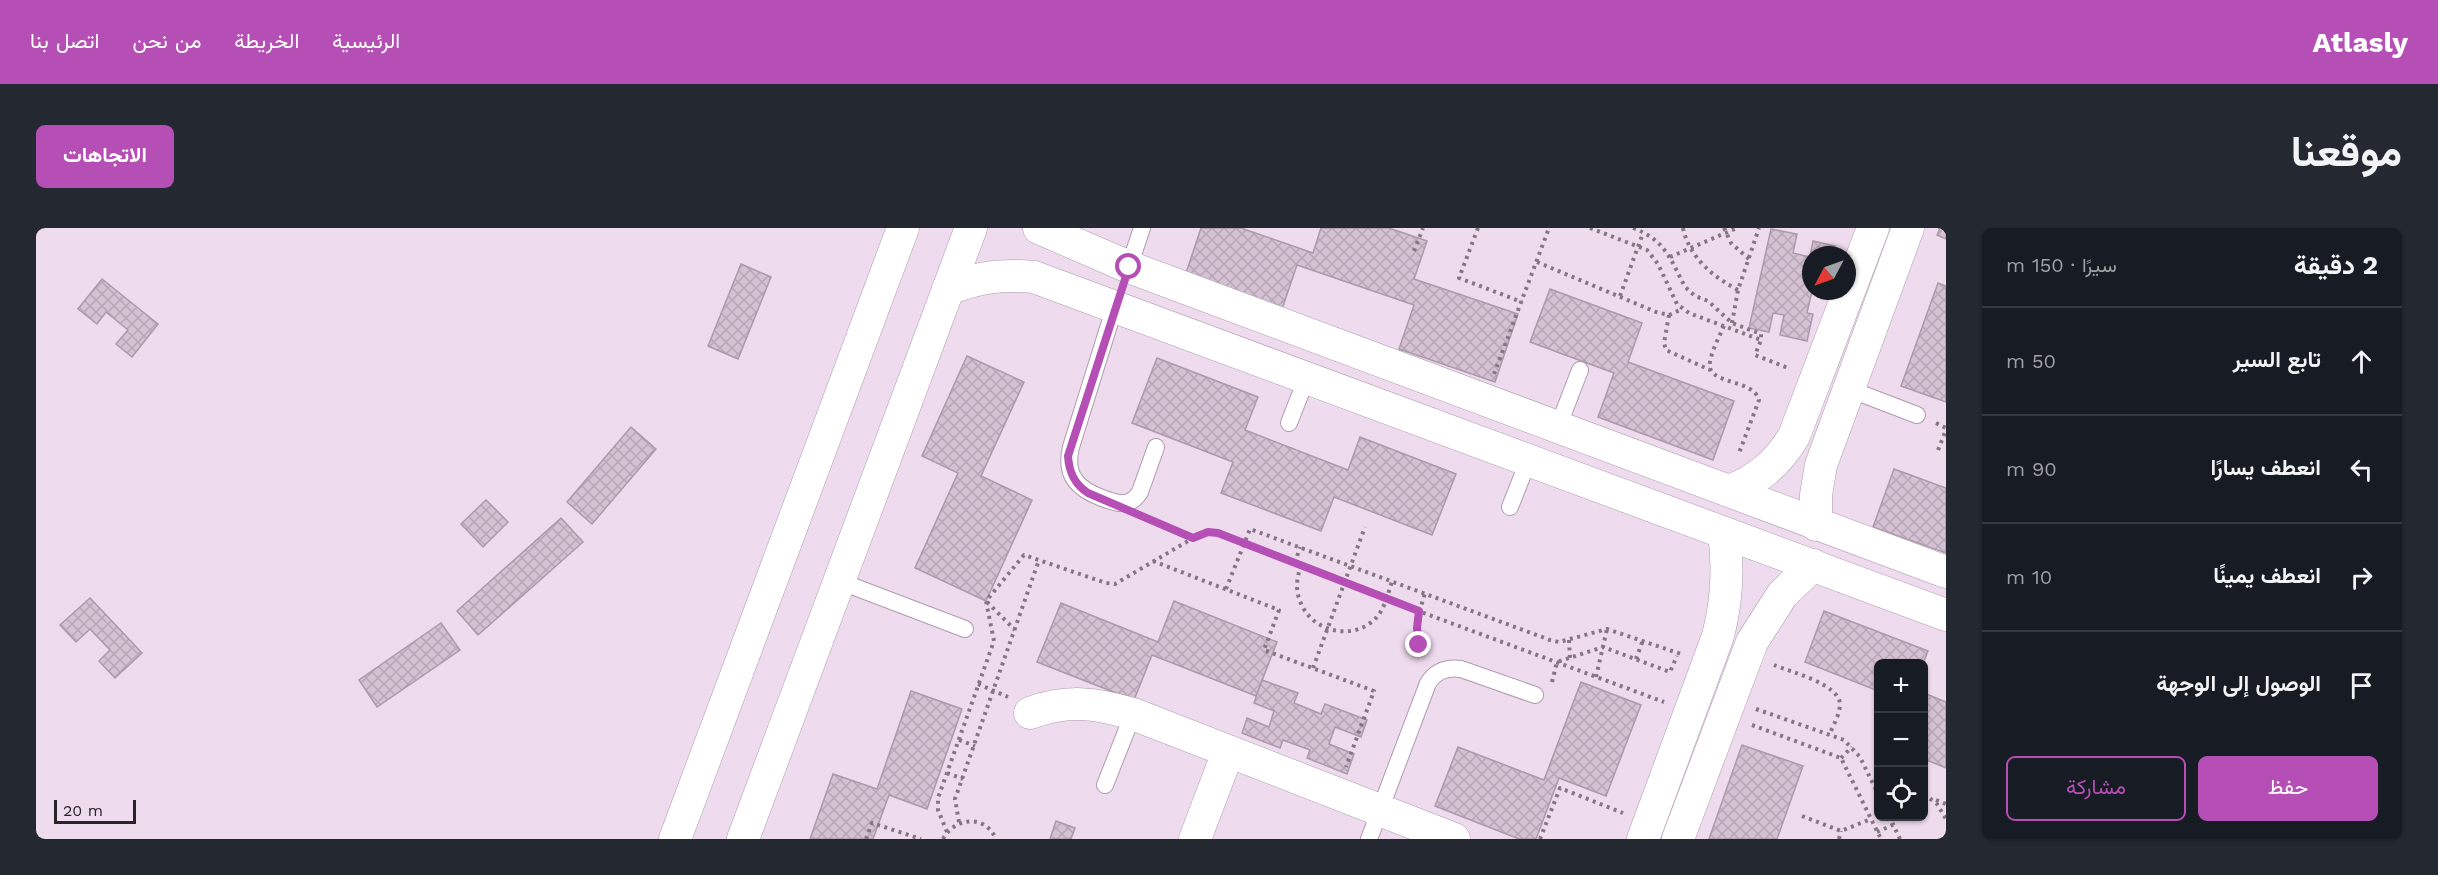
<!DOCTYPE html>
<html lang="ar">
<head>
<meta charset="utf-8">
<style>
	body { margin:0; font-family:"Work Sans",Vazirmatn,sans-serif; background:#242831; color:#f1f3f6; direction:rtl }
	.controls { position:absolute; right:18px; bottom:18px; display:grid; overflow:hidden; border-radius:9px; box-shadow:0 2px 4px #0004 }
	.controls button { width:54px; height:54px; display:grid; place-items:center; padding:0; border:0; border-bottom:2px solid #363941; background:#171b24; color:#f1f3f6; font:30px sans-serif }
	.compass { position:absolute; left:1766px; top:18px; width:54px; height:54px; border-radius:50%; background:#171b24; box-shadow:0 2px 4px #0004; rotate:229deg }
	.scale { position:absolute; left:18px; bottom:15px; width:82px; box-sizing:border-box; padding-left:6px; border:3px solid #2a232a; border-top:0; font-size:16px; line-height:21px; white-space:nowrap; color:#2a232a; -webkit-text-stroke:4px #efdbee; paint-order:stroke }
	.stop { position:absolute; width:18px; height:18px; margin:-14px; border:4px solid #b54fb5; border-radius:50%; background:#fff }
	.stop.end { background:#b54fb5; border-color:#fff; box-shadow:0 2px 6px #0008 }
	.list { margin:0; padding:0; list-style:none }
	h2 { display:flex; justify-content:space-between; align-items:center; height:78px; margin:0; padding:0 24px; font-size:26px }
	h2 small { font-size:20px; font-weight:400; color:#9ea1a6 }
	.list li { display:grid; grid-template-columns:39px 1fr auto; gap:18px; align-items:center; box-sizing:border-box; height:108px; padding:0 24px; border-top:2px solid #363941 }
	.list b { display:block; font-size:22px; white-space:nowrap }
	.list em { font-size:20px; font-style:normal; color:#9ea1a6 }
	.actions { display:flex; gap:12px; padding:18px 24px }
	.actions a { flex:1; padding:14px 0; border:2px solid #b54fb5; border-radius:9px; text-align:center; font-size:21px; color:#b54fb5 }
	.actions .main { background:#b54fb5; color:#fff }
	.icon { flex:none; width:33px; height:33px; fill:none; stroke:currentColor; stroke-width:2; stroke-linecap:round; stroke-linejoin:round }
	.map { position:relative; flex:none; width:1910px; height:611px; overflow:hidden; direction:ltr; border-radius:9px }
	header { display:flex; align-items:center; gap:36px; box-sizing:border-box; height:84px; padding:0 30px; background:#b54fb5; color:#fff }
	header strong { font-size:28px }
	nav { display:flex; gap:33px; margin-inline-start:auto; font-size:21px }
	.intro { display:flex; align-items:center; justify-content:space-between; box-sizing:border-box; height:144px; padding:0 36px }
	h1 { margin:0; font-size:42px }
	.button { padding:15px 27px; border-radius:9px; background:#b54fb5; color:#fff; font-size:21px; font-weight:700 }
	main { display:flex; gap:36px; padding:0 36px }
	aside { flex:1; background:#171b24; border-radius:9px; box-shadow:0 2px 4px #0004 }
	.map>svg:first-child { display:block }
</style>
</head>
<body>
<header>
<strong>Atlasly</strong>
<nav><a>الرئيسية</a><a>الخريطة</a><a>من نحن</a><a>اتصل بنا</a></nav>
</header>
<div class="intro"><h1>موقعنا</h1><a class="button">الاتجاهات</a></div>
<main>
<aside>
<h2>2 دقيقة<small>سيرًا · 150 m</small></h2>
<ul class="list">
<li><svg class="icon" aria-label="ahead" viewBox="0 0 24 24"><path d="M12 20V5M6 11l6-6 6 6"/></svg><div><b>تابع السير</b></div><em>50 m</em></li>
<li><svg class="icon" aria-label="left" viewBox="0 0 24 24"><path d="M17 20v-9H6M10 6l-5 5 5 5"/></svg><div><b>انعطف يسارًا</b></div><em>90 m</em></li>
<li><svg class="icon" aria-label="right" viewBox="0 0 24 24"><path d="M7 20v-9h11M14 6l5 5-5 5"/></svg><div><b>انعطف يمينًا</b></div><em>10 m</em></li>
<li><svg class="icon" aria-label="arrive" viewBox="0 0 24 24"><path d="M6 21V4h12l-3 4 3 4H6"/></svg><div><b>الوصول إلى الوجهة</b></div></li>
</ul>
<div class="actions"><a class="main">حفظ</a><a>مشاركة</a></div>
</aside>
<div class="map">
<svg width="1910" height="611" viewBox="0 0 1910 611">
	<defs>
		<pattern id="building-cross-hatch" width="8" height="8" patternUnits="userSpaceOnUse" patternTransform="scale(1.5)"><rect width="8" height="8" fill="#d5c1d4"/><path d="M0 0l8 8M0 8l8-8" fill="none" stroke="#b7a6b6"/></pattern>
	</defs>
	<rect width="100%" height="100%" fill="#efdbee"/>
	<!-- building -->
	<g fill="url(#building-cross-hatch)" stroke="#ac99ab" stroke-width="1.5">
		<path d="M 1165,0 L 1205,0 L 1277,25 L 1285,0 L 1353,0 L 1391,13 L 1378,51 L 1482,86 L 1459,154 L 1363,121 L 1378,77 L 1261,37 L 1246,81 L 1149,48 Z"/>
		<path d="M 1904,0 L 1910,0 L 1910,11 L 1901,7 Z"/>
		<path d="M 1735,1 L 1761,6 L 1757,25 L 1774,29 L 1777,13 L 1799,18 L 1797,27 L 1775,27 L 1776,63 L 1771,85 L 1777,86 L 1771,113 L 1744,107 L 1748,87 L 1737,85 L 1733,104 L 1713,100 Z"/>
		<path d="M 705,36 L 735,49 L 702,131 L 672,118 Z"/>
		<path d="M 66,51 L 122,96 L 96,129 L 80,116 L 92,102 L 70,84 L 61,96 L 42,81 Z"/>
		<path d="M 1902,55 L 1910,58 L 1910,174 L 1865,158 Z"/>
		<path d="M 1514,61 L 1606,95 L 1592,134 L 1698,173 L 1677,232 L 1562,189 L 1578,145 L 1494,114 Z"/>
		<path d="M 931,128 L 988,154 L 945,248 L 996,272 L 950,373 L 879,340 L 922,245 L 886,228 Z"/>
		<path d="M 1121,130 L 1222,169 L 1209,202 L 1312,242 L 1324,209 L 1420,246 L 1396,307 L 1298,269 L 1285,303 L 1185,265 L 1197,234 L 1096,195 Z"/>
		<path d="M 595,199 L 620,221 L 556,296 L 531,274 Z"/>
		<path d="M 1858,241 L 1910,260 L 1910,325 L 1837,299 Z"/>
		<path d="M 450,272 L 472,294 L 447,319 L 425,296 Z"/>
		<path d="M 525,290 L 547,314 L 442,407 L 421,383 Z"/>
		<path d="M 54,370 L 106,425 L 79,450 L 63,433 L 74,422 L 54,401 L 40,414 L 24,397 Z"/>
		<path d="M 1138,373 L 1241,414 L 1220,468 L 1116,427 L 1098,472 L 1001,434 L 1025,375 L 1122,414 Z"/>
		<path d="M 1788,383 L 1892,423 L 1887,436 L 1842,436 L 1842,463 L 1769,434 Z"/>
		<path d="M 405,395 L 424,422 L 341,479 L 323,452 Z"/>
		<path d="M 1226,452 L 1262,465 L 1258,475 L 1285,486 L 1289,476 L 1331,492 L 1325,509 L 1299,499 L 1293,516 L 1318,526 L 1311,546 L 1271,530 L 1274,522 L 1247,512 L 1244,520 L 1206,505 L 1211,490 L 1233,499 L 1238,483 L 1218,475 Z"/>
		<path d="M 1545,454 L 1605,477 L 1570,568 L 1523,550 L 1500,611 L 1483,611 L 1399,578 L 1422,519 L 1508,552 Z"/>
		<path d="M 875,463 L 926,481 L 891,581 L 853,567 L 837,611 L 774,611 L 797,546 L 841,561 Z"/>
		<path d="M 1888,465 L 1910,474 L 1910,540 L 1888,531 Z"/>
		<path d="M 1706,517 L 1767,538 L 1741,611 L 1673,611 Z"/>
		<path d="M 1020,593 L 1039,600 L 1035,611 L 1014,611 Z"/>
	</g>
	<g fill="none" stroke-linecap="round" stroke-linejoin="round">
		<!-- service casing -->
		<g stroke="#ae9bad" stroke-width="18">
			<g id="service">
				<path d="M 1093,39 L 1106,0"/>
				<path d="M 1079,78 L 1035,219 C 1028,248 1042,261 1066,270 C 1082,276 1094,280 1104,264 L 1120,219"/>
				<path d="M 1813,161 L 1881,187"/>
				<path d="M 1253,195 L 1271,149"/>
				<path d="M 1522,199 L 1544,142"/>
				<path d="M 1474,279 L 1493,231"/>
				<path d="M 803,353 L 929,401"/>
				<path d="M 1069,557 L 1097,486"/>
				<path d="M 1333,611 L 1392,455 C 1400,443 1410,439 1425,441 L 1499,467"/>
			</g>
		</g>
		<!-- minor casing -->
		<g stroke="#ae9bad" stroke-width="33">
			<g id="minor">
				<path d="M 1003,0 L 1093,39 L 1910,344"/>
				<path d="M 912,61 C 944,49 965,46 998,49 L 1910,387"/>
				<path d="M 1693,263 C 1722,252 1742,235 1758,208 L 1837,0"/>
				<path d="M 1780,297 L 1780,267 L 1785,237 L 1872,0"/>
				<path d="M 994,485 C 1031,471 1060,475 1097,486 L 1418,611"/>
				<path d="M 639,611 L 867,0"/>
				<path d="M 707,611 L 935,0"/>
				<path d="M 1159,611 L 1192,524"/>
				<path d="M 1607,611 L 1682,408 C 1691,373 1693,341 1688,305"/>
				<path d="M 1642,611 L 1716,414 L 1746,367 L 1777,337"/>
			</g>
		</g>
		<!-- path -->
		<g stroke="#847784" stroke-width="4" stroke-dasharray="3 4.5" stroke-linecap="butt">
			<path d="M 1442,0 L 1423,50 L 1486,74"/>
			<path d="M 1554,0 L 1611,22 L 1622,36 L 1641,76 L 1653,85 L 1725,112"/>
			<path d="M 1597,0 C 1629,12 1634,30 1649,59 L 1659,68 L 1672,73 L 1696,95 L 1725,106 L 1725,112 L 1719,127 L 1752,140"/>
			<path d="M 1647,0 C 1653,29 1677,49 1702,62"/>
			<path d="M 1688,0 L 1695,15 L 1713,31"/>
			<path d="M 1378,23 L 1387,0"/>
			<path d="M 1634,29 L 1701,0"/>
			<path d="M 1501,34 L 1620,84 L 1633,87 L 1646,81"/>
			<path d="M 1584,68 L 1607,5"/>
			<path d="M 1633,87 L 1628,115 L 1630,122 L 1674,142"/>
			<path d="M 1696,95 L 1702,62 L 1723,0"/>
			<path d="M 1688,98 C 1683,109 1676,122 1674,134 C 1669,157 1717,150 1723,172 L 1703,225"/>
			<path d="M 1458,146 L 1513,0"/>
			<path d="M 1900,195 L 1910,200"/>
			<path d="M 1902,222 L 1910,202"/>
			<path d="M 1109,288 L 1157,310"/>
			<path d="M 1117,333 L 1243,382 L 1228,422 L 1338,463 L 1310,539"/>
			<path d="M 1259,335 L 1264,319"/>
			<path d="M 1265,337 C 1261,350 1259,361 1264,373 C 1275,404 1317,414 1340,390 C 1349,380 1352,366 1356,353"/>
			<path d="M 1190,361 L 1214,301 L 1514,412 L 1523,414 L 1571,401 L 1645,426"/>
			<path d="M 951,374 L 979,402"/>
			<path d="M 1533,412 L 1534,430"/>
			<path d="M 1387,428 C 1379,405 1382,387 1389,365"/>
			<path d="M 1600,431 L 1607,412"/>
			<path d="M 1738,437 C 1755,444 1803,456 1804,476 C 1804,486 1797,498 1793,507"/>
			<path d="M 1277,440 L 1329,299"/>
			<path d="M 1560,449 L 1571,401"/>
			<path d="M 1516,454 L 1521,434 L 1567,419 L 1634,444 L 1641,428"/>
			<path d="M 942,456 L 972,469"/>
			<path d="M 1720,481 L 1808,512 L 1824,529 L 1842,566"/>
			<path d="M 1716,497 L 1805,530 L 1845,611"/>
			<path d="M 923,512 L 939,518"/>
			<path d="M 1805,530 L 1816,519"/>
			<path d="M 911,545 L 927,551"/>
			<path d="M 1888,566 L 1901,576 L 1910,591"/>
			<path d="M 1900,572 L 1910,576"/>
			<path d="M 1766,588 L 1805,603 L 1835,591"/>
			<path d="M 1853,588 L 1864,611"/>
			<path d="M 923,594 L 919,571 L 1003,332"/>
			<path d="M 911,604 L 902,582 L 902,570 L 958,413 L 950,373 L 988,327 L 1070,355 L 1079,356 L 1164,306 L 1182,305 L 1350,371 L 1628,474"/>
			<path d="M 1841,604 L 1857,597"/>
			<path d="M 830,611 L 836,595 L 885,611"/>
			<path d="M 907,611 C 919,589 949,586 960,611"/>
			<path d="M 1504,611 L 1524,560 L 1587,585"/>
			<path d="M 1803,611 L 1805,603"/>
			<path d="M 1909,611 L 1910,610"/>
		</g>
		<!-- service -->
		<use href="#service" stroke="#fff" stroke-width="16"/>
		<!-- minor -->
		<use href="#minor" stroke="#fff" stroke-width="32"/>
	</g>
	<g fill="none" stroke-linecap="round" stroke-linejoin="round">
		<!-- route -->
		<path stroke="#b54fb5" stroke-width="8" d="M 1093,39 L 1032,228 C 1033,244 1038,256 1052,265 L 1157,310 L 1172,304 L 1182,305 L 1383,383 L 1381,400 L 1383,417"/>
	</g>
</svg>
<div class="controls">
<button>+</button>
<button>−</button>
<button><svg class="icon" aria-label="locate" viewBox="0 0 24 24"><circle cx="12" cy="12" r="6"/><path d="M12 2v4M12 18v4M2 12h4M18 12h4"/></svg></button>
</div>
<svg class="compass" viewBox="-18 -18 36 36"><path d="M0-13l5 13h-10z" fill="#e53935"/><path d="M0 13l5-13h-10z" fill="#9ea1a6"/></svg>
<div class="scale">20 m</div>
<div class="stop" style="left:1093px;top:39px"></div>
<div class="stop end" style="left:1383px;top:417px"></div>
</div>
</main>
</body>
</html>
